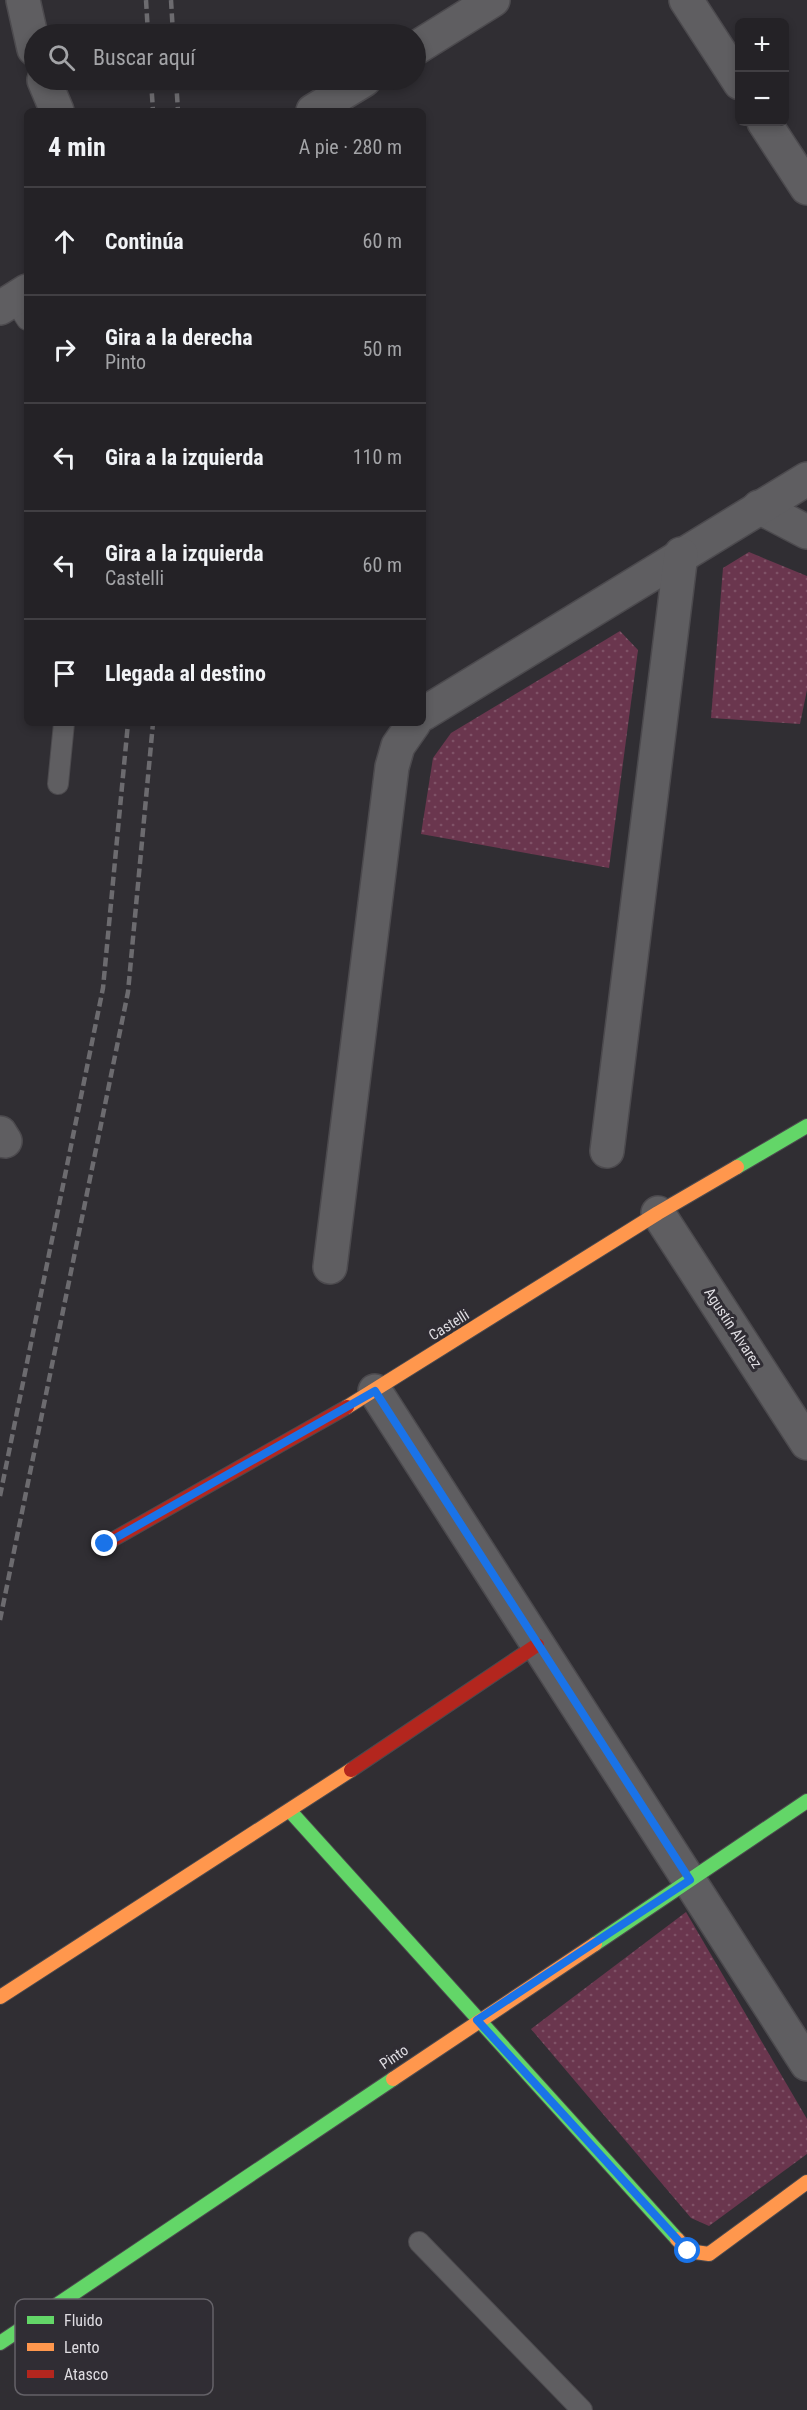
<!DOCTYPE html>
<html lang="es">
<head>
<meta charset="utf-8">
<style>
	body { margin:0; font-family:"Roboto Condensed",sans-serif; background:#2c2a2e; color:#f1f3f6 }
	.controls { position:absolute; right:18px; top:18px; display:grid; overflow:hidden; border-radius:9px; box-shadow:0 3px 9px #0003 }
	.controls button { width:54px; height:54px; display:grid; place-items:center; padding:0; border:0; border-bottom:2px solid #413f43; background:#242226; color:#f1f3f6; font:30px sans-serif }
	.stop { position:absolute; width:18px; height:18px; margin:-14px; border:4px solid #1a73e8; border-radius:50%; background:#fff }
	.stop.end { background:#1a73e8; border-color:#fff; box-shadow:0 2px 6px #0008 }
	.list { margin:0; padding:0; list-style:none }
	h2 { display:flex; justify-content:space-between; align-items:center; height:78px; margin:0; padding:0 24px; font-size:26px }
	h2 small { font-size:20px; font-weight:400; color:#a3a4a7 }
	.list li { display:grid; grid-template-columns:39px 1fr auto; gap:18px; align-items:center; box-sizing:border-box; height:108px; padding:0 24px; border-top:2px solid #413f43 }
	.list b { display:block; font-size:22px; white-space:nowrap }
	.list p { margin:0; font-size:20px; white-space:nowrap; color:#a3a4a7 }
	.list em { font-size:20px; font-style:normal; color:#a3a4a7 }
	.icon { flex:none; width:33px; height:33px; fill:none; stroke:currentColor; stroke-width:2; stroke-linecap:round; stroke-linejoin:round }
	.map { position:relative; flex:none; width:807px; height:2410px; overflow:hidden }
	.search { position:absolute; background:#242226; box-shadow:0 3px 9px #0003; left:24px; top:24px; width:402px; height:66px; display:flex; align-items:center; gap:15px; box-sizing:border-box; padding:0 21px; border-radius:33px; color:#a3a4a7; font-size:22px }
	.panel { position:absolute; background:#242226; box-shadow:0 3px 9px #0003; left:24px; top:108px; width:402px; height:618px; border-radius:9px }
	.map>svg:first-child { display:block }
</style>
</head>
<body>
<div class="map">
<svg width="807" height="2410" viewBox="0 0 807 2410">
	<defs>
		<pattern id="green-dots" width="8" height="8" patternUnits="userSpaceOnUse" patternTransform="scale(1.5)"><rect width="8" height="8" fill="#6a364e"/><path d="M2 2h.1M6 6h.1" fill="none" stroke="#7f5267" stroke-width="1.8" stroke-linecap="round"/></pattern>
	</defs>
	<rect width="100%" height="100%" fill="#302e33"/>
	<!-- green -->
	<g fill="url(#green-dots)">
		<path d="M 749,552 L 807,576 L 807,690 L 800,724 L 711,718 L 723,568 Z"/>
		<path d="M 620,631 L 638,650 L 609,868 L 421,834 L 433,758 L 451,733 Z"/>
		<path d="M 686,1912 L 807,2119 L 807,2154 L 709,2226 L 691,2218 L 531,2029 Z"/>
	</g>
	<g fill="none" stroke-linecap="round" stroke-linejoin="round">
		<!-- lane casing -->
		<g stroke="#4c4a4e" stroke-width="22">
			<g id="lane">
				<path d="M 14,300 L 27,320"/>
				<path d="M 58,784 L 64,723"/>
				<path d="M 419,2242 L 582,2410"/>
			</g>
		</g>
		<!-- street casing -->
		<g stroke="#4c4a4e" stroke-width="36">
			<g id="street">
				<path d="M 23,0 L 34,49"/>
				<path d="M 686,0 L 740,83"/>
				<path d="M 416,48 L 493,0"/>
				<path d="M 44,80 L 57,111"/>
				<path d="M 313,111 L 364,80"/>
				<path d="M 764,122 L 807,188"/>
				<path d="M 0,308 L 27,291"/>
				<path d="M 759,507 L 807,532"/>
				<path d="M 423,714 L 807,479"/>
				<path d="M 0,1133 L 5,1141"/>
				<path d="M 607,1151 L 681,554"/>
				<path d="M 658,1213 L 807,1443"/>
				<path d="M 330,1267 L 392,767 L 398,746 L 414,723"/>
				<path d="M 375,1391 L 807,2064"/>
			</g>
		</g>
		<!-- fast casing -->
		<g stroke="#4c4a4e" stroke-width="16">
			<g id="fast">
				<path d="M 737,1167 L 807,1126"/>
				<path d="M 290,1811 L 677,2239"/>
				<path d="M 595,1944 L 807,1801"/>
				<path d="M 0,2343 L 393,2079"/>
			</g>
		</g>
		<!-- slow casing -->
		<g stroke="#4c4a4e" stroke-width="16">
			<g id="slow">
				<path d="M 347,1407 L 658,1213 L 737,1167"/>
				<path d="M 0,1997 L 351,1770"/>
				<path d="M 393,2079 L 595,1944"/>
				<path d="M 677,2239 L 688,2251 L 709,2254 L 807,2182"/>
			</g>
		</g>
		<!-- jam casing -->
		<g stroke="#4c4a4e" stroke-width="16">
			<g id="jam">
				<path d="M 105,1544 L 347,1407"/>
				<path d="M 351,1770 L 537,1645"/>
			</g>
		</g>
		<!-- lane -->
		<use href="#lane" stroke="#5f5e61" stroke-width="20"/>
		<!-- street -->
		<use href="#street" stroke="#5f5e61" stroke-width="33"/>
		<!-- fast -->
		<use href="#fast" stroke="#63d668" stroke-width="14"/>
		<!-- slow -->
		<use href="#slow" stroke="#ff974d" stroke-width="14"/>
		<!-- jam -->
		<use href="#jam" stroke="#b3261e" stroke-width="14"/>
		<!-- rail -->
		<g stroke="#6c6b6f" stroke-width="4.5" stroke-dasharray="9 4.5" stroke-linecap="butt">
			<path d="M 146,0 L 148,34"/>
			<path d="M 171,0 L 173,34"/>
			<path d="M 151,80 L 153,111"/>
			<path d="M 176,80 L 178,111"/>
			<path d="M 0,1496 L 103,988 L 128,723"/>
			<path d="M 0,1620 L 128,992 L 153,723"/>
		</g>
	</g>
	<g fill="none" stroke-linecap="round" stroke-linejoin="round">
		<!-- route -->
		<path stroke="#1a73e8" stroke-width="8" d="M 105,1544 L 375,1391 L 690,1880 L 477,2020 L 688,2251"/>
	</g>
	<g text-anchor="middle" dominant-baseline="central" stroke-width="6" stroke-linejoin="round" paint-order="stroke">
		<!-- street labels -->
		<g font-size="15" fill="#dedce1" stroke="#302d34">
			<text transform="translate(449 1325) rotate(-32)">Castelli</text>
			<text transform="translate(733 1328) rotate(57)">Agustín Alvarez</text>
			<text transform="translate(394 2057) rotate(-34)">Pinto</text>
		</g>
	</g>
	<!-- legend -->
	<rect x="15" y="2299" width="198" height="96" rx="9" fill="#302d34" stroke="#646268" stroke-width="1.5"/>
	<rect x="27" y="2316" width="27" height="8" fill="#63d668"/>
	<rect x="27" y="2343" width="27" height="8" fill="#ff974d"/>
	<rect x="27" y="2370" width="27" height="8" fill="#b3261e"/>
	<g font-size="16" fill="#dedce1">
		<text x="64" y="2326">Fluido</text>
		<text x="64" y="2353">Lento</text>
		<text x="64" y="2380">Atasco</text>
	</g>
</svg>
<div class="controls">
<button>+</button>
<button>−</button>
</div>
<div class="stop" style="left:688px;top:2251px"></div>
<div class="stop end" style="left:105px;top:1544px"></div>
<div class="search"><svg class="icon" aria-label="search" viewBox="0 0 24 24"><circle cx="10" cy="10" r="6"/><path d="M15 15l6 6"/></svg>Buscar aquí</div>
<section class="panel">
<h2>4 min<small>A pie · 280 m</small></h2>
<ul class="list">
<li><svg class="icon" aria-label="ahead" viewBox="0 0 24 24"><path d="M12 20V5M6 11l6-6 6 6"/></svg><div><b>Continúa</b></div><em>60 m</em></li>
<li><svg class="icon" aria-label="right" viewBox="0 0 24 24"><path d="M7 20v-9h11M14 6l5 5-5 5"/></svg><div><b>Gira a la derecha</b><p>Pinto</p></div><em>50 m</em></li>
<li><svg class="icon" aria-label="left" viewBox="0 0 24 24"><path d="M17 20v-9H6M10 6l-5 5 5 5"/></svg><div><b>Gira a la izquierda</b></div><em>110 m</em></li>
<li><svg class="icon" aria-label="left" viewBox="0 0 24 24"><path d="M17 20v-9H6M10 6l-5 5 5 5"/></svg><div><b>Gira a la izquierda</b><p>Castelli</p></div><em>60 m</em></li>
<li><svg class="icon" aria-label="arrive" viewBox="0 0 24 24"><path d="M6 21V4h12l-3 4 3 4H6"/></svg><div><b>Llegada al destino</b></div></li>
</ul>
</section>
</div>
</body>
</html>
